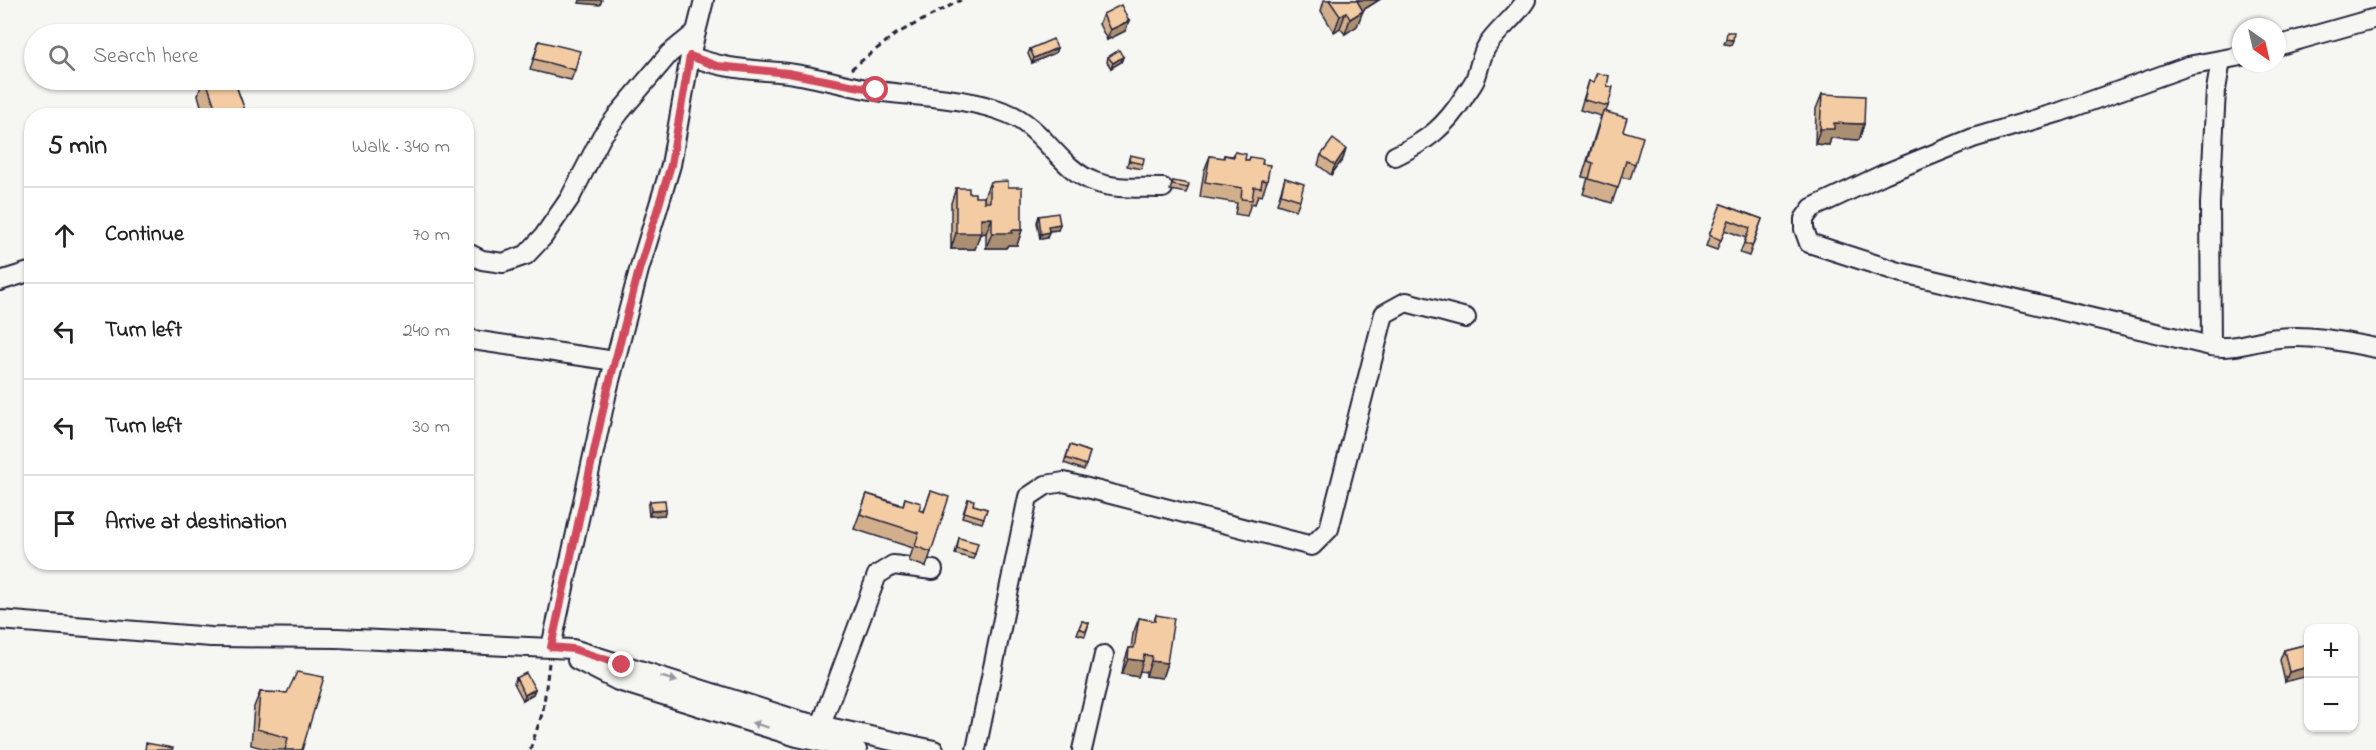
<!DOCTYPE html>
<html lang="en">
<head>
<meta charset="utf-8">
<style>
	body { margin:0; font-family:"Indie Flower",sans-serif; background:#f6f6f6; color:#222 }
	.controls { position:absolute; right:18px; bottom:18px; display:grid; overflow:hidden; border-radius:12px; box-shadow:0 2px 4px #0004 }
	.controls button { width:54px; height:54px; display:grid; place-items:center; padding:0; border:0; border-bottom:2px solid #e0e0e0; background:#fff; color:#222; font:30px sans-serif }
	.compass { position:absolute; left:2232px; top:18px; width:54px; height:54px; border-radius:50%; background:#fff; box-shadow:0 2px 4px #0004; rotate:146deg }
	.stop { position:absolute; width:18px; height:18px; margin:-14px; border:4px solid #d1495b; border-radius:50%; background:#fff }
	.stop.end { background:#d1495b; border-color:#fff; box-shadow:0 2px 6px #0008 }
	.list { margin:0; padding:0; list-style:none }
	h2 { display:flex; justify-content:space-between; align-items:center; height:78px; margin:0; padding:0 24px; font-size:26px }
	h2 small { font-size:20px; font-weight:400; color:#767676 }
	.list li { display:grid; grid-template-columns:39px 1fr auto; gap:18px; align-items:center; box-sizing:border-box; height:96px; padding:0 24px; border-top:2px solid #e0e0e0 }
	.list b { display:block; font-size:22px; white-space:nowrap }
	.list em { font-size:20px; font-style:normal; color:#767676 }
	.icon { flex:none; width:33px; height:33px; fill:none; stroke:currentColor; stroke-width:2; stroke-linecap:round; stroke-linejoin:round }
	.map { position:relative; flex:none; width:2376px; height:750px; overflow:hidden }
	.search { position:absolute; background:#fff; box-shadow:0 2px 4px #0004; left:24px; top:24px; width:450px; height:66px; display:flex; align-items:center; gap:15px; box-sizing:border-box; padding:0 21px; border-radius:33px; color:#767676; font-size:22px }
	.panel { position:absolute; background:#fff; box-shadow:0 2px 4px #0004; left:24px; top:108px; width:450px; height:462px; border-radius:24px }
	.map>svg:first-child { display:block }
</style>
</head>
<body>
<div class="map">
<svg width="2376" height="750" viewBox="0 0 2376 750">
	<rect width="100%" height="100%" fill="#f6f6f2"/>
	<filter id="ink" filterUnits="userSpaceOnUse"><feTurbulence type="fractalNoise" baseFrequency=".0167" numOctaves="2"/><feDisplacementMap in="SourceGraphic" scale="12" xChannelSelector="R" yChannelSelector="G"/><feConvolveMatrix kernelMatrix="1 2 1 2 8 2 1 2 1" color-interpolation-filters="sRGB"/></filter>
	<g filter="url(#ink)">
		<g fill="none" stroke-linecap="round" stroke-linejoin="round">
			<!-- minor casing -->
			<g stroke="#22223b" stroke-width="22">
				<g id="minor">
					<path d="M 2277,46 L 2376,18"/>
					<path d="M 690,56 C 727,70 749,69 788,73 C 818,77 847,86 877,91 C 919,97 966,97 1007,113 C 1043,127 1059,169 1095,182 C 1116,190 1141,187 1163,188"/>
					<path d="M 2241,56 L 2188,66 L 2060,112 L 1973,138 L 1884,174 L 1812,208 L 1804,219 L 1804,229 L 1809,243 L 1899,272 L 2211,346 C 2235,350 2255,340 2279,338 C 2311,334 2345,342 2376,348"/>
					<path d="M 1395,156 C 1427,141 1445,127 1464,97 C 1468,90 1474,84 1476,77 C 1480,66 1481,55 1487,46 C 1498,29 1516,17 1526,0"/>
					<path d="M 466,252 L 482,260 L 503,263 L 526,255 L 543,237 L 570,198 L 602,136 L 620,112 L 669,54 L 696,32"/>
					<path d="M 0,281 L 32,271"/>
					<path d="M 466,339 L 615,361"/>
					<path d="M 2211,346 L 2210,204 L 2216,90 L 2221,60"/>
					<path d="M 0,620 L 211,637 L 337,638 L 573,649 L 801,721 L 934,750"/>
					<path d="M 551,647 L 607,392 L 639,270 L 671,165 L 690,56 L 704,0"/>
					<path d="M 577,660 L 618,681 L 797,737 L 857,750"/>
					<path d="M 821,725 L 877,575 L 893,565 L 933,570"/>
					<path d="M 976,750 L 1028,497 L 1046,485 L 1064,482 L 1312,546 L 1329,529 L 1384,314 L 1406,302 L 1466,318"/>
					<path d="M 1082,750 L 1104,655"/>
				</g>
			</g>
			<!-- path -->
			<g stroke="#22223b" stroke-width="3" stroke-dasharray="6 4.5" stroke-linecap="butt">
				<path d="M 851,69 L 896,34 L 961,0"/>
				<path d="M 530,750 L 543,711 L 549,663"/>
			</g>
			<!-- minor -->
			<use href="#minor" stroke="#f6f6f2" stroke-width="18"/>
		</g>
		<!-- wall -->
		<g fill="#d2af8c" stroke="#22223b" stroke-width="1.5">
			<path d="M 1324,0 L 1379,0 L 1363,10 L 1357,26 L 1345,34 L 1340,28 L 1334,32 L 1321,11 Z"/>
			<path d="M 1103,14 L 1125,31 L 1107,40 L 1099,24 Z"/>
			<path d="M 539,41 L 575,70 L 571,80 L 530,70 Z"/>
			<path d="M 1057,48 L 1055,53 L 1032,63 L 1028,54 L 1030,49 Z"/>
			<path d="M 1108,57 L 1123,57 L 1121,62 L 1111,68 L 1107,62 Z"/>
			<path d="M 1597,73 L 1607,86 L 1608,106 L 1606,111 L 1623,131 L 1635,164 L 1630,179 L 1621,177 L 1612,203 L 1583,194 L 1588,178 L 1582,177 L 1601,116 L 1580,110 L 1589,81 L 1593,82 Z"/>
			<path d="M 203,80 L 234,80 L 247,116 L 204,116 L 198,95 Z"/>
			<path d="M 1822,94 L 1864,124 L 1859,140 L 1831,138 L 1829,145 L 1815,144 L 1816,109 Z"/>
			<path d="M 1346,149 L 1343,159 L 1331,175 L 1318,165 L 1321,155 Z"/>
			<path d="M 1235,152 L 1245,160 L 1249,160 L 1250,157 L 1262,164 L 1267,181 L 1262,196 L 1258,195 L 1255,204 L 1251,203 L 1247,216 L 1235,214 L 1237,203 L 1200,197 L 1204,171 L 1210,156 L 1223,158 L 1224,155 L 1233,156 Z"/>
			<path d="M 1130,155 L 1143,164 L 1141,169 L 1127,166 Z"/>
			<path d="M 1285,178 L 1300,200 L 1296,210 L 1277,204 Z"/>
			<path d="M 1173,181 L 1188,188 L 1186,193 L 1170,190 Z"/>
			<path d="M 990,182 L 1008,187 L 1022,230 L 1017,245 L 1008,245 L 1006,248 L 986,248 L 986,233 L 980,234 L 975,249 L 951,249 L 951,203 L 956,188 L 969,193 L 984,202 L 984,197 Z"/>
			<path d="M 1721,204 L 1762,219 L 1749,256 L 1740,253 L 1746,238 L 1725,230 L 1717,250 L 1706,246 Z"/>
			<path d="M 1039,216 L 1060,224 L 1058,230 L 1049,231 L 1047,238 L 1040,239 L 1037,222 Z"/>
			<path d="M 1070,445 L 1090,452 L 1084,470 L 1064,463 Z"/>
			<path d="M 931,491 L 931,552 L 926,567 L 909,561 L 913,548 L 854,529 L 867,494 L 903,505 L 905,498 L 919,510 L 924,511 Z"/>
			<path d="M 968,499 L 973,505 L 987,509 L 982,523 L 962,517 Z"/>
			<path d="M 650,501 L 664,515 L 649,516 L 648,506 Z"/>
			<path d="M 959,538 L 975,554 L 973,559 L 955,554 Z"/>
			<path d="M 1156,615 L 1167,663 L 1162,678 L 1146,676 L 1146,672 L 1140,671 L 1138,677 L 1122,674 L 1124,663 L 1129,648 L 1131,648 L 1133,634 L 1139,618 L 1154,621 Z"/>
			<path d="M 1082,621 L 1089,623 L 1085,636 L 1077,634 Z"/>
			<path d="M 2308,644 L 2285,682 L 2280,660 L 2284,650 Z"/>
			<path d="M 516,678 L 535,689 L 533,694 L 523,700 L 514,683 Z"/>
			<path d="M 260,692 L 287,693 L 302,750 L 270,750 L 251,745 L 254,707 Z"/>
		</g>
		<!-- shaded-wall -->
		<g fill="#ab8f72" stroke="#22223b" stroke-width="1.5">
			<path d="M 580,0 L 602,0 L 600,5 L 579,3 Z"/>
			<path d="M 1360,0 L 1379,0 L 1352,17 L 1357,1 Z"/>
			<path d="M 1363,11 L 1357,26 L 1345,34 L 1350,19 Z"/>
			<path d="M 1346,12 L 1340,28 L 1334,32 L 1340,16 Z"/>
			<path d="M 1129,21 L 1125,31 L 1107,40 L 1110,30 Z"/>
			<path d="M 1726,39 L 1733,40 L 1731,45 L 1724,44 Z"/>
			<path d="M 1057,48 L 1055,53 L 1032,63 L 1034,58 Z"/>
			<path d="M 1123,57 L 1121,62 L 1111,68 L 1113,63 Z"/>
			<path d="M 1834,123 L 1864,124 L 1859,140 L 1831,138 L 1829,145 L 1815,144 L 1820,129 Z"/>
			<path d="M 1346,149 L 1343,159 L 1331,175 L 1335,165 Z"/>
			<path d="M 981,218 L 992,218 L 986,233 L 980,234 L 975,249 L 951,249 L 956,233 Z"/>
			<path d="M 1060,224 L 1058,230 L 1046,231 L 1048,226 Z"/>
			<path d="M 1012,230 L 1022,230 L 1017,245 L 1008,245 L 1006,248 L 986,248 L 992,233 Z"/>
			<path d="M 1049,232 L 1047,238 L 1040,239 L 1041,234 Z"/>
			<path d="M 666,510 L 664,515 L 649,516 L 651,511 Z"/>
			<path d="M 1128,659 L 1143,661 L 1138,677 L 1122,674 Z"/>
			<path d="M 1151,661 L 1167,663 L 1162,678 L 1146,676 Z"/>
			<path d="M 2308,667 L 2308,676 L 2285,682 L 2289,672 Z"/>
			<path d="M 535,689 L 533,694 L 523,700 L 525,695 Z"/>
		</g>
		<!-- building -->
		<g fill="#f4cca3" stroke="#22223b" stroke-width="1.5">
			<path d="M 1329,0 L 1360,0 L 1357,1 L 1363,11 L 1350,19 L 1346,12 L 1340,16 Z"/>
			<path d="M 1121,5 L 1129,21 L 1110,30 L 1103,14 Z"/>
			<path d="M 1727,32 L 1734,32 L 1733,40 L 1726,39 Z"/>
			<path d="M 1053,39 L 1057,48 L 1034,58 L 1030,49 Z"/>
			<path d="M 539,41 L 580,51 L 575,70 L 534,59 Z"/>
			<path d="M 1119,50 L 1123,57 L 1113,63 L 1108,57 Z"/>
			<path d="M 1597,73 L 1609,76 L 1607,86 L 1613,87 L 1608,106 L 1584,100 L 1589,81 L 1594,82 Z"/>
			<path d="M 206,80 L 234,80 L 247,116 L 218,116 Z"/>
			<path d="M 1822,94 L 1865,96 L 1864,124 L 1834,123 L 1834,129 L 1820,129 Z"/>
			<path d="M 1603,111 L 1627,118 L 1623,131 L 1643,137 L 1635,164 L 1626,161 L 1618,188 L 1589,179 L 1593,163 L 1588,161 Z"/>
			<path d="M 1333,139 L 1346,149 L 1335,165 L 1321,155 Z"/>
			<path d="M 1235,152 L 1246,154 L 1245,160 L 1249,160 L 1250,157 L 1263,159 L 1262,164 L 1270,165 L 1267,181 L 1262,180 L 1261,188 L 1254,187 L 1252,200 L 1241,199 L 1242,188 L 1205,182 L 1210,156 L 1224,158 L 1224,155 L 1234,157 Z"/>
			<path d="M 1130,155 L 1144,158 L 1143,164 L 1129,161 Z"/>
			<path d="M 1285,178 L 1304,184 L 1300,200 L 1281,194 Z"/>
			<path d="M 1008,181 L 1008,187 L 1022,187 L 1022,230 L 1012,230 L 1012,233 L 992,233 L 992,218 L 981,218 L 981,233 L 956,233 L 956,188 L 969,188 L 969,193 L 975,193 L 975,197 L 984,197 L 984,202 L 990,202 L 990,182 Z"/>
			<path d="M 1173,181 L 1189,184 L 1188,188 L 1172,185 Z"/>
			<path d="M 1721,204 L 1762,219 L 1752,246 L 1744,243 L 1750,228 L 1729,220 L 1721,240 L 1709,235 Z"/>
			<path d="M 1058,213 L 1060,224 L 1048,226 L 1049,232 L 1041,234 L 1039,216 Z"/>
			<path d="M 1070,445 L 1090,452 L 1086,465 L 1066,458 Z"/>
			<path d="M 931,491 L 949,497 L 931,552 L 915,546 L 919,533 L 860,514 L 867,494 L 903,506 L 905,498 L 921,503 L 919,510 L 924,512 Z"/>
			<path d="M 968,499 L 974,500 L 973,505 L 987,509 L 984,518 L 964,512 Z"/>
			<path d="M 665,500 L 666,510 L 651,511 L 650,501 Z"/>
			<path d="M 959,538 L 978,543 L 975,554 L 957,549 Z"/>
			<path d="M 1156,615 L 1174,618 L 1167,663 L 1151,661 L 1152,656 L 1144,655 L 1143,661 L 1128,659 L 1129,648 L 1134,648 L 1139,618 L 1155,621 Z"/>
			<path d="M 1082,621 L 1089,623 L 1086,631 L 1079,628 Z"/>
			<path d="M 2308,644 L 2308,667 L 2289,672 L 2284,650 Z"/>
			<path d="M 297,672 L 324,677 L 302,750 L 285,750 L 288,738 L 257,729 L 260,692 L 287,693 Z"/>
			<path d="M 526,673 L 535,689 L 525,695 L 516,678 Z"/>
			<path d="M 146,743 L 173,748 L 172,750 L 145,750 Z"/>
		</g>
		<!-- one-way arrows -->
		<defs><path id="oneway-solid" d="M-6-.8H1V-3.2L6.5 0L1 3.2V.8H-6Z" transform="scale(1.5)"/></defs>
		<g fill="#9797a0">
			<use href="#oneway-solid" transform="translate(669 679) rotate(17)"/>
			<use href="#oneway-solid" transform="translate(760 725) rotate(-163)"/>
		</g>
	</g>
	<g fill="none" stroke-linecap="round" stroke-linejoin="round" filter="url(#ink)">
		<!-- route -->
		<path stroke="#d1495b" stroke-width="8" d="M 622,665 L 573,649 L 551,647 L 607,392 L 639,270 L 671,165 L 690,56 L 717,66 L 788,73 L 876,90"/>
	</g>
</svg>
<div class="controls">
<button>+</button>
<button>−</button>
</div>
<svg class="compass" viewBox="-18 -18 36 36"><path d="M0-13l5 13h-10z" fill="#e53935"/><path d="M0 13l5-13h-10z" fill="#767676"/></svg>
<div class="stop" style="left:876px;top:90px"></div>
<div class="stop end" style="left:622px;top:665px"></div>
<div class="search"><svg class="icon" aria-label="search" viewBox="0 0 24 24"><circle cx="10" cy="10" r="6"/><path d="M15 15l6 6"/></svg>Search here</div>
<section class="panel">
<h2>5 min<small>Walk · 340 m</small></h2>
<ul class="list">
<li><svg class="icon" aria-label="ahead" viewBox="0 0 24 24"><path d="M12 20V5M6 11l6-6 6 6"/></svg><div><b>Continue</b></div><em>70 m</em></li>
<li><svg class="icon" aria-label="left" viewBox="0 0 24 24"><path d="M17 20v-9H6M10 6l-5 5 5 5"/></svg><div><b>Turn left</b></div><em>240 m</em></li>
<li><svg class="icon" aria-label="left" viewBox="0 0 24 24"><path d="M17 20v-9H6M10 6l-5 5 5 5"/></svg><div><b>Turn left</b></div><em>30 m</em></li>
<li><svg class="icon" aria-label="arrive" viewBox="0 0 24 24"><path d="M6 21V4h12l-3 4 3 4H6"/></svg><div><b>Arrive at destination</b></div></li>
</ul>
</section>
</div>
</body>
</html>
